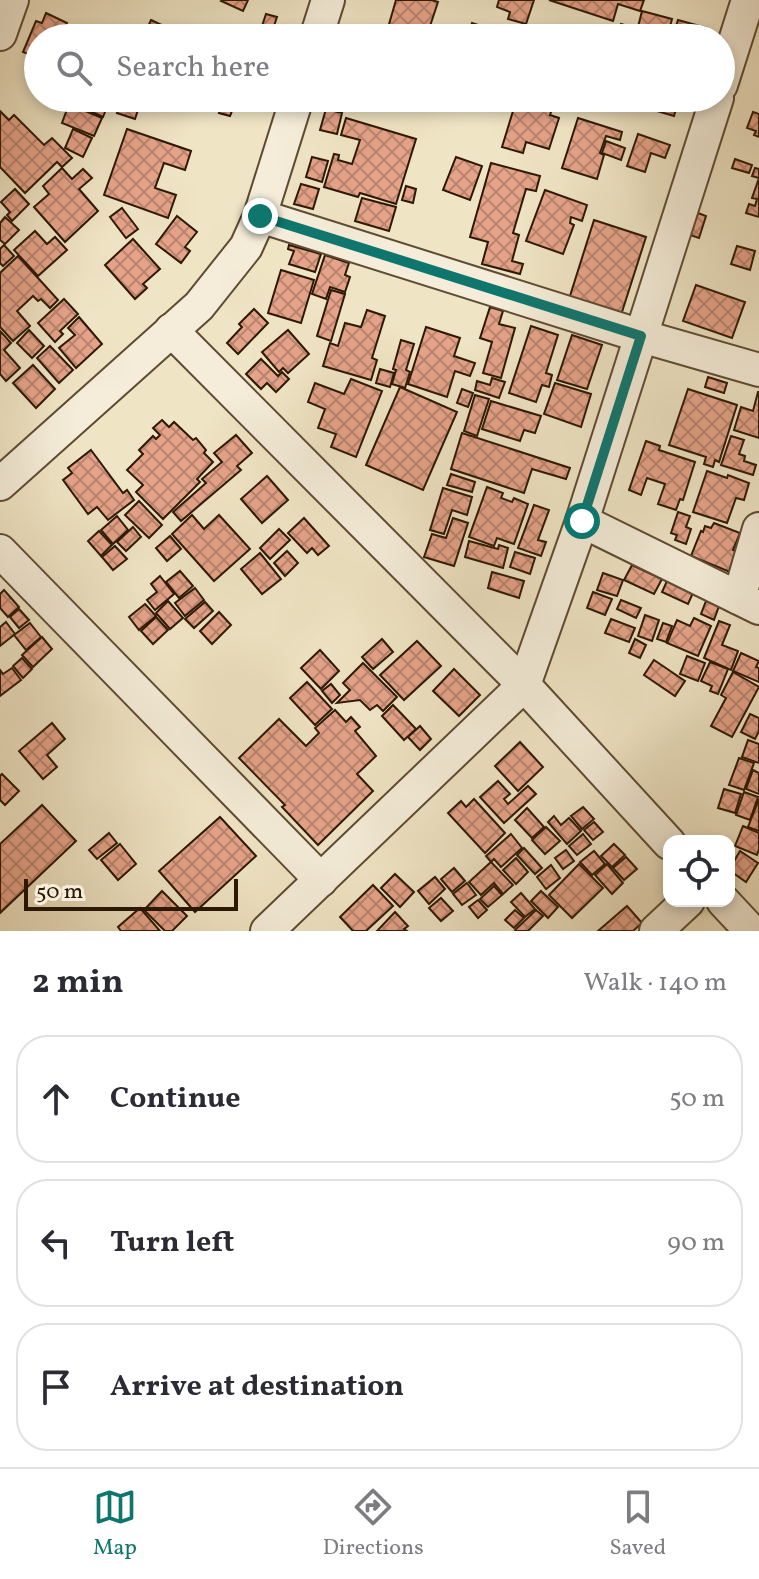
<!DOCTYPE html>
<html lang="en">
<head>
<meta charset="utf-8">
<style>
	body { margin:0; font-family:Vollkorn,serif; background:#f2f2f3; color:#2b2b33 }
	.controls { position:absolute; right:24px; bottom:24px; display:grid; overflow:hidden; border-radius:16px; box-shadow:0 4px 12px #0003 }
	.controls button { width:72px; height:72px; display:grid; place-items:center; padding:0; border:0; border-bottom:2px solid #e1e1e2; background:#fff; color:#2b2b33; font:40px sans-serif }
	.scale { position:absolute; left:24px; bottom:20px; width:214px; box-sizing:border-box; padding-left:8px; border:4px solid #2d1803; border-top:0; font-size:22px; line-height:28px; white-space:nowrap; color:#2d1803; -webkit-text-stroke:6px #f5edd9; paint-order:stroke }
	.stop { position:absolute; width:24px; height:24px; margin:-18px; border:6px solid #0f766e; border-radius:50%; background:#fff }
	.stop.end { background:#0f766e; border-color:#fff; box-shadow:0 2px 8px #0008 }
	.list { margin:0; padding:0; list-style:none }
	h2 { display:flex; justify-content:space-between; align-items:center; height:104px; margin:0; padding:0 32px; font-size:34px }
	h2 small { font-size:26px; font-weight:400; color:#7c7c81 }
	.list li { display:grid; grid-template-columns:52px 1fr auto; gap:24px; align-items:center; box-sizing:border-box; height:128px; margin:0 16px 16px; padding:0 16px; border:2px solid #e1e1e2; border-radius:32px }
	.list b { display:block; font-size:30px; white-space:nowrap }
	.list em { font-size:26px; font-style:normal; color:#7c7c81 }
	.icon { flex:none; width:44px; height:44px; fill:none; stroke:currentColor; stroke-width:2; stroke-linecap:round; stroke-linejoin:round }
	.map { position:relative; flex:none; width:759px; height:931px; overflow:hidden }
	.search { position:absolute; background:#fff; box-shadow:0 4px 12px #0003; left:24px; right:24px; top:24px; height:88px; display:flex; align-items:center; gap:20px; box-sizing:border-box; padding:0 28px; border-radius:44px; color:#7c7c81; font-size:30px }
	.sheet { height:536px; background:#fff }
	nav { display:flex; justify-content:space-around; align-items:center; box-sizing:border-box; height:112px; border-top:2px solid #e1e1e2; background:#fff; font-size:22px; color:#7c7c81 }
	nav a { display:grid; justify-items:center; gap:4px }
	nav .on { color:#0f766e }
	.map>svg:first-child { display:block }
</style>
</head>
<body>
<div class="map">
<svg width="759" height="931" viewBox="0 0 759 931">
	<defs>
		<pattern id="building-cross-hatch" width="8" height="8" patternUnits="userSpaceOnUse" patternTransform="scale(2)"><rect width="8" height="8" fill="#e5a389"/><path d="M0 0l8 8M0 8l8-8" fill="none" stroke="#ba846e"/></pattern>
	</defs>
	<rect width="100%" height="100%" fill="#efe4c4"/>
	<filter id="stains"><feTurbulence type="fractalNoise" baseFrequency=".0025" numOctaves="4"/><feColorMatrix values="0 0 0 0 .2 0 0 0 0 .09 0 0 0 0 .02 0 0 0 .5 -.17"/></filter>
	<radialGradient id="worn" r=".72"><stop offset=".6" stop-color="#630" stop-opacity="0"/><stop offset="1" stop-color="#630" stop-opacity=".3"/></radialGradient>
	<!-- building -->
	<g fill="url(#building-cross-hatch)" stroke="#2d1803" stroke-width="2">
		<path d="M 222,0 L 248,0 L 243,11 L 221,1 Z"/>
		<path d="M 396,0 L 432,0 L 438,2 L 426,38 L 385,38 Z"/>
		<path d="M 499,0 L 534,0 L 526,24 L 508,19 L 510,12 L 497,7 Z"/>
		<path d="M 549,0 L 644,0 L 640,11 L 618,4 L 613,21 Z"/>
		<path d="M 642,11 L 672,19 L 667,38 L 641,37 L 643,28 L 638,27 Z"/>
		<path d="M 46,13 L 67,23 L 65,26 L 92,38 L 38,38 L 38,58 L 23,52 L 36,21 L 42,23 Z"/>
		<path d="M 266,14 L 277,17 L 270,38 L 258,38 Z"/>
		<path d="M 151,20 L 189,38 L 143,37 Z"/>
		<path d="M 678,20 L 707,28 L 704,38 L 672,38 Z"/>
		<path d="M 472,23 L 496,31 L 494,38 L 481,38 L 468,34 Z"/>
		<path d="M 621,24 L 635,28 L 632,38 L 612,38 L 614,29 L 619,30 Z"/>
		<path d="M 109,27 L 131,36 L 130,38 L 104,38 Z"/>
		<path d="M 69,98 L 100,98 L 109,102 L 103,117 L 67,101 Z"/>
		<path d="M 122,98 L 142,98 L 135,119 L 117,113 Z"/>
		<path d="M 225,98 L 236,101 L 230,116 L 219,113 Z"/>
		<path d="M 517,98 L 529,98 L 553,106 L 550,115 L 559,118 L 549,149 L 526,142 L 523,153 L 502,147 Z"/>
		<path d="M 624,98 L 679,98 L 674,116 L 623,101 Z"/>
		<path d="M 69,104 L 102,118 L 94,136 L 62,123 Z"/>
		<path d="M 326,109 L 342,113 L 337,134 L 320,130 Z"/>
		<path d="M 0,111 L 9,120 L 14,115 L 44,145 L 52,138 L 72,158 L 62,167 L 57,162 L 25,193 L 0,167 Z"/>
		<path d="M 753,112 L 759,114 L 759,137 L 754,135 L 756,131 L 747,128 Z"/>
		<path d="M 346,118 L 416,139 L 396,204 L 360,193 L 358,197 L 324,187 L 334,154 L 339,155 L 338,160 L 352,164 L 360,140 L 341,135 Z"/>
		<path d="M 578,118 L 622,132 L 620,140 L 606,136 L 600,153 L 604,155 L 597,179 L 562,168 Z"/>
		<path d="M 73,129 L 92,138 L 83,157 L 65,148 Z"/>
		<path d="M 127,129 L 191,151 L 185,170 L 164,163 L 155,188 L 176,195 L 168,218 L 104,195 Z"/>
		<path d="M 638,134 L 670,145 L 665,158 L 651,153 L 645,172 L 627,166 Z"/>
		<path d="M 606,141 L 625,148 L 621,160 L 602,153 Z"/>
		<path d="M 312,157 L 328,161 L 322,182 L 306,177 Z"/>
		<path d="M 456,157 L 482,166 L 470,200 L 443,190 Z"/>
		<path d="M 735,159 L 752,165 L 749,173 L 732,168 Z"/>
		<path d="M 491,163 L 540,176 L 536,191 L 526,189 L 513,233 L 519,235 L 512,261 L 523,264 L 520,274 L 482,264 L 488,242 L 470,237 Z"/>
		<path d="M 62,168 L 72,179 L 83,169 L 92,178 L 79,189 L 98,211 L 65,242 L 34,207 L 49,194 L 43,186 Z"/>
		<path d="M 755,168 L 759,169 L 759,217 L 746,213 L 749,204 L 755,206 L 757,199 L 752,198 L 759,178 L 752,176 Z"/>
		<path d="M 301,184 L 319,189 L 313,209 L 294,204 Z"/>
		<path d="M 406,186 L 416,189 L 413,203 L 402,200 Z"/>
		<path d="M 15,189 L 29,204 L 12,221 L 7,215 L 10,212 L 1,202 Z"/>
		<path d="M 545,190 L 587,205 L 582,221 L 571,217 L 570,223 L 574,225 L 563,254 L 526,241 Z"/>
		<path d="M 362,198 L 396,207 L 389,231 L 355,221 Z"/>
		<path d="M 122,208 L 138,229 L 126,238 L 110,217 Z"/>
		<path d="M 698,213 L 706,216 L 699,238 L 690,235 Z"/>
		<path d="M 177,216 L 197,232 L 185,247 L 190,251 L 181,263 L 156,244 Z"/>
		<path d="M 5,217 L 19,230 L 5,244 L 0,240 L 0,223 Z"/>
		<path d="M 594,220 L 646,237 L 621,315 L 569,299 Z"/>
		<path d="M 35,231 L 47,244 L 55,237 L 67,250 L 38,276 L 14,250 Z"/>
		<path d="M 133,239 L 160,269 L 143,284 L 147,288 L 135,299 L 105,265 Z"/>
		<path d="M 4,245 L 14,256 L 3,266 L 0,263 L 0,249 Z"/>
		<path d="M 289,245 L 321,254 L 315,272 L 289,264 L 294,251 L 288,249 Z"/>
		<path d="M 737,246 L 755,251 L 750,270 L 731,264 Z"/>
		<path d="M 325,255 L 349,263 L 345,275 L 350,277 L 345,292 L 330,287 L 326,299 L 312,294 Z"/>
		<path d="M 18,256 L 58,300 L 50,308 L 41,299 L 38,301 L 33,296 L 17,311 L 30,326 L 13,341 L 0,327 L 0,273 Z"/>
		<path d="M 281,270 L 314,280 L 301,323 L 268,313 Z"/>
		<path d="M 696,285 L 745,302 L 732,338 L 683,321 Z"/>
		<path d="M 331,290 L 345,294 L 331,341 L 317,336 Z"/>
		<path d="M 64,299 L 78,314 L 60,331 L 63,334 L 55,342 L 38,323 Z"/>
		<path d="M 490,307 L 503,311 L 499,324 L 515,328 L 501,378 L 483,373 L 492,342 L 480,338 Z"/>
		<path d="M 254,309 L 268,323 L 238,354 L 227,343 L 242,327 L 239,324 Z"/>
		<path d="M 367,310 L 385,316 L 372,358 L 377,360 L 371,380 L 323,366 L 330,343 L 338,346 L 345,323 L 361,327 Z"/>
		<path d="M 79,317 L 102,344 L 76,368 L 59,348 L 75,335 L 68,328 Z"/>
		<path d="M 531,326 L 558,335 L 546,373 L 552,375 L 549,387 L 542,385 L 536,402 L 509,393 Z"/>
		<path d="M 426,327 L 460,338 L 454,356 L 475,363 L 470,376 L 455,371 L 447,397 L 408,384 Z"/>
		<path d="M 29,330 L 44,346 L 32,358 L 17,343 Z"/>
		<path d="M 288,330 L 309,354 L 288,373 L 283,368 L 279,372 L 262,352 Z"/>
		<path d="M 0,331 L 11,343 L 4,350 L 20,368 L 6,381 L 0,374 Z"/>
		<path d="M 572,335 L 602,345 L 587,389 L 557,380 Z"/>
		<path d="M 401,340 L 414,344 L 406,370 L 410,372 L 405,388 L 392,384 L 396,370 L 393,369 Z"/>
		<path d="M 50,346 L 73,370 L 59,383 L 37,358 Z"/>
		<path d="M 261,359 L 278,376 L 282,372 L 289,379 L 276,392 L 267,383 L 261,389 L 246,374 Z"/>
		<path d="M 33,365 L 55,389 L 36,408 L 13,383 Z"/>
		<path d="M 380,369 L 394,373 L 390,387 L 376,383 Z"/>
		<path d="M 708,377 L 727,383 L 724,393 L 705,387 Z"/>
		<path d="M 492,378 L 505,382 L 499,398 L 475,390 L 477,381 L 490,385 Z"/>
		<path d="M 351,379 L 382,391 L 356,457 L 331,447 L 336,434 L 318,428 L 325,409 L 308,402 L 315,383 L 344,394 Z"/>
		<path d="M 555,383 L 591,394 L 581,427 L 544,414 Z"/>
		<path d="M 400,387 L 457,412 L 423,490 L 366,465 Z"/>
		<path d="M 462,389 L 473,393 L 468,407 L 457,403 Z"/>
		<path d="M 688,389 L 737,405 L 719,462 L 715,460 L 713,467 L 704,464 L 706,457 L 669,445 Z"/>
		<path d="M 758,392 L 759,392 L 759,438 L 734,430 L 741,407 L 753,411 Z"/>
		<path d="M 475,395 L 489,399 L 477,436 L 464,431 Z"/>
		<path d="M 491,401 L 541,416 L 535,433 L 524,430 L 520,441 L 482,429 Z"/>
		<path d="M 162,420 L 169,427 L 174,422 L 193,440 L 196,438 L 206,450 L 204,453 L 213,462 L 197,479 L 200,482 L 163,519 L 136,492 L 143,485 L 127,470 L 143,454 L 139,450 L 153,436 L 156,439 L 160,435 L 153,428 Z"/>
		<path d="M 462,433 L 570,468 L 566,479 L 532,469 L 524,493 L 451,469 Z"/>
		<path d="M 236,435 L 252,453 L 237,466 L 241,470 L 181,521 L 173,512 L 206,483 L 202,479 L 222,462 L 214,453 Z"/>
		<path d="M 731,436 L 744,440 L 739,454 L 745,456 L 744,461 L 756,465 L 753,475 L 721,465 Z"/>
		<path d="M 646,441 L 660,446 L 659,450 L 695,462 L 683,500 L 680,499 L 676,510 L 658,504 L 665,484 L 647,478 L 641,495 L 629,490 Z"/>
		<path d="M 91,450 L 123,493 L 127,490 L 134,500 L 108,520 L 97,507 L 88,514 L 63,480 L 72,473 L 68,468 Z"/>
		<path d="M 707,471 L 727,478 L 728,475 L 749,483 L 744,500 L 736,498 L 727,523 L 693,512 Z"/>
		<path d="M 451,474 L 475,482 L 472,492 L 447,485 Z"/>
		<path d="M 267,476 L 288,500 L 262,523 L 241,499 Z"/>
		<path d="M 487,487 L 503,493 L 501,498 L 512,502 L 514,498 L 528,504 L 514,544 L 497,538 L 494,546 L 469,537 Z"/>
		<path d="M 443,488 L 472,497 L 467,515 L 452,510 L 444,534 L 430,530 Z"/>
		<path d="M 139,501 L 162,525 L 149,538 L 125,515 Z"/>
		<path d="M 534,505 L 549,510 L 538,540 L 546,542 L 541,556 L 518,548 Z"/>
		<path d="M 678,512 L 690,516 L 686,527 L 691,529 L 686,544 L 675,540 L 677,535 L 671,533 Z"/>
		<path d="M 192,515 L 204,529 L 219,515 L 250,549 L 214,581 L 172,534 Z"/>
		<path d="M 117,516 L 128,530 L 113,544 L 101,530 Z"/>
		<path d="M 304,518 L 329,546 L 318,555 L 312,548 L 307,553 L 288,533 Z"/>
		<path d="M 453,518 L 468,523 L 454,566 L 424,557 L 432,534 L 446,538 Z"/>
		<path d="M 714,523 L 740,533 L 733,550 L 738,552 L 730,572 L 691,556 L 701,531 L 703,532 L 705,526 L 711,528 Z"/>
		<path d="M 133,527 L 141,537 L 126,551 L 117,542 Z"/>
		<path d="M 279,529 L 290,540 L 270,559 L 260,548 Z"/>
		<path d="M 99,531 L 112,545 L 101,556 L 88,541 Z"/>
		<path d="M 170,536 L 181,549 L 167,561 L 156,548 Z"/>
		<path d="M 469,541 L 498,549 L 499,545 L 508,548 L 503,568 L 465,557 Z"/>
		<path d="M 115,546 L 127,559 L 113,570 L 102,557 Z"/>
		<path d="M 287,551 L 298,563 L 285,576 L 274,563 Z"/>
		<path d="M 515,552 L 535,558 L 530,574 L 510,567 Z"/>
		<path d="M 260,553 L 281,579 L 262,594 L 241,569 Z"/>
		<path d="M 632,565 L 662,579 L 654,594 L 624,580 Z"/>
		<path d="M 180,571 L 193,586 L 179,598 L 166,582 Z"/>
		<path d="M 492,572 L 524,581 L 519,598 L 488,588 Z"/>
		<path d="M 603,573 L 623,580 L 617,596 L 597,590 Z"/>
		<path d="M 160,576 L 174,594 L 155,610 L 147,600 L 157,592 L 151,584 Z"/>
		<path d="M 667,581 L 693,593 L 688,604 L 662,592 Z"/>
		<path d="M 195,588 L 204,600 L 185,616 L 175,603 Z"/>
		<path d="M 4,590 L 19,607 L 8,617 L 0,608 L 0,594 Z"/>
		<path d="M 593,592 L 612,599 L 605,615 L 587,608 Z"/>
		<path d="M 621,600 L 641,608 L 636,618 L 617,609 Z"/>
		<path d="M 168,601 L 183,618 L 170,629 L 156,613 Z"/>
		<path d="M 706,601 L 719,606 L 714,620 L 701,614 Z"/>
		<path d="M 205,602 L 213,611 L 194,628 L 185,619 Z"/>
		<path d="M 145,604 L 156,616 L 139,630 L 129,617 Z"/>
		<path d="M 19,609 L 29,620 L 19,628 L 10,617 Z"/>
		<path d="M 219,612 L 231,625 L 212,644 L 200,631 Z"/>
		<path d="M 645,615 L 659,620 L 652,641 L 638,636 Z"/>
		<path d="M 156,617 L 168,630 L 153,644 L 141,631 Z"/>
		<path d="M 694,618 L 711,626 L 698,656 L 667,643 L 677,620 L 690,626 Z"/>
		<path d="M 611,619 L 635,628 L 629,642 L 605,633 Z"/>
		<path d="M 719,621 L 730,625 L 722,645 L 738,651 L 731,670 L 704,658 Z"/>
		<path d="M 6,622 L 15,634 L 0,646 L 0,627 Z"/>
		<path d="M 30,623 L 41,637 L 26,650 L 14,635 Z"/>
		<path d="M 663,623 L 672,626 L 666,642 L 657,639 Z"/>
		<path d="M 42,637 L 52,649 L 33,667 L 22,655 Z"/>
		<path d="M 382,639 L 393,652 L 373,669 L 362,657 Z"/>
		<path d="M 635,639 L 646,645 L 640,658 L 629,653 Z"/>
		<path d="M 417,641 L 441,666 L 404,700 L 380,675 Z"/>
		<path d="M 320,650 L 339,671 L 321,689 L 301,668 Z"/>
		<path d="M 741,653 L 759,661 L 756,667 L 759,668 L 759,682 L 733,671 Z"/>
		<path d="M 687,656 L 705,663 L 698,681 L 680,674 Z"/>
		<path d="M 22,658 L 32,669 L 23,678 L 13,666 Z"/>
		<path d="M 654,660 L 685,681 L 675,696 L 644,675 Z"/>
		<path d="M 710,662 L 728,669 L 718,694 L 710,691 L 712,686 L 701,681 Z"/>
		<path d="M 363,663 L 397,697 L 383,711 L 377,705 L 370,710 L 360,700 L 337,703 L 350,690 L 343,683 Z"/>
		<path d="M 12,668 L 21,680 L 0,696 L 0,670 L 3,674 Z"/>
		<path d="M 454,669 L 480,695 L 459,716 L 433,691 Z"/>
		<path d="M 733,672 L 759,687 L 732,737 L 711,726 L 726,698 L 721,695 Z"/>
		<path d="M 307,682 L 332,709 L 315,725 L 290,698 Z"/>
		<path d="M 331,684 L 340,695 L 332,703 L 322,691 Z"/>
		<path d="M 393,705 L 416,729 L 404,740 L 382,716 Z"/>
		<path d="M 335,710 L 346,722 L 351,717 L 360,727 L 355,731 L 376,756 L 357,774 L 373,791 L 318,845 L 282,807 L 285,805 L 239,758 L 279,719 L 306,746 L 319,733 L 315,728 Z"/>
		<path d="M 750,714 L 759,718 L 759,731 L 755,739 L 741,732 Z"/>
		<path d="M 52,723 L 65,739 L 47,755 L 57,767 L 43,779 L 19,751 Z"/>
		<path d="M 420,726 L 431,739 L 420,750 L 408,737 Z"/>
		<path d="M 748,740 L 759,744 L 759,763 L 742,757 Z"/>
		<path d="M 520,742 L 543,767 L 518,791 L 495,766 Z"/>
		<path d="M 739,758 L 754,763 L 744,790 L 729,785 Z"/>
		<path d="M 753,770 L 759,773 L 759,794 L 746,789 Z"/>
		<path d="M 2,774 L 19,791 L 5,805 L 0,800 L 0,776 Z"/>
		<path d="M 498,781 L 510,794 L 504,799 L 508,804 L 528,786 L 536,794 L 504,823 L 480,797 Z"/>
		<path d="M 724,789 L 741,794 L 735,813 L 718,808 Z"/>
		<path d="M 744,792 L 758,797 L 750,820 L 736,815 Z"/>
		<path d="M 474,799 L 505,833 L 485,853 L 448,813 L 461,801 L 466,807 Z"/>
		<path d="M 759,799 L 759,831 L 748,827 Z"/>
		<path d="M 42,805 L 76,841 L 0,913 L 0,844 Z"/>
		<path d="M 583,807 L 594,819 L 582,829 L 571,816 Z"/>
		<path d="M 527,808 L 544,827 L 532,838 L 515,820 Z"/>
		<path d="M 554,816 L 561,825 L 569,818 L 581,831 L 567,844 L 548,822 Z"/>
		<path d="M 220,817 L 256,856 L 195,912 L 159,871 Z"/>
		<path d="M 594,822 L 603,832 L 593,840 L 584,830 Z"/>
		<path d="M 743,826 L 759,833 L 759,849 L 757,855 L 735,846 Z"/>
		<path d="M 546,827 L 560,841 L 545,854 L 532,840 Z"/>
		<path d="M 109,833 L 117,843 L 97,859 L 89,850 Z"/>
		<path d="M 511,834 L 522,848 L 501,867 L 494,859 L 491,862 L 486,856 Z"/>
		<path d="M 583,834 L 591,844 L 577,855 L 569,846 Z"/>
		<path d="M 120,844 L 136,864 L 118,880 L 101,860 Z"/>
		<path d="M 614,844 L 625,855 L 612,867 L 601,856 Z"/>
		<path d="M 524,848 L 542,868 L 535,874 L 517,855 Z"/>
		<path d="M 566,850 L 574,861 L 563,869 L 555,858 Z"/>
		<path d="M 594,851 L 605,864 L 592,875 L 580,862 Z"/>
		<path d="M 740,851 L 758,863 L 746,882 L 729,870 Z"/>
		<path d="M 626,857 L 637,869 L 624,880 L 613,868 Z"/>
		<path d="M 516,858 L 528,872 L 516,884 L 503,870 Z"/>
		<path d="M 491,862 L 513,885 L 503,894 L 494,883 L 481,895 L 469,882 Z"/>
		<path d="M 579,864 L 603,888 L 572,918 L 549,895 Z"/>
		<path d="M 607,864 L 623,883 L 612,894 L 595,875 Z"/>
		<path d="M 551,865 L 560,878 L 546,889 L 537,877 Z"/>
		<path d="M 454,868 L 465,881 L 452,892 L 441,879 Z"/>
		<path d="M 395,874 L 414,892 L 400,907 L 381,888 Z"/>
		<path d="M 435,877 L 445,889 L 429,904 L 418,891 Z"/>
		<path d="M 467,883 L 476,895 L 462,905 L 453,894 Z"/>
		<path d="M 373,885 L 393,906 L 366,931 L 353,931 L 340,917 Z"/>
		<path d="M 494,886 L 502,895 L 488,907 L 480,899 Z"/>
		<path d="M 162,891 L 187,916 L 172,931 L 165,931 L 144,910 Z"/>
		<path d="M 541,891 L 558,907 L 548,918 L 531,901 Z"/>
		<path d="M 521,893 L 535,909 L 525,917 L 511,902 Z"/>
		<path d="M 441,898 L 453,911 L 441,921 L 429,908 Z"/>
		<path d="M 478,900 L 487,910 L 478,918 L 469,907 Z"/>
		<path d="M 627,906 L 642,923 L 633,931 L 598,931 Z"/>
		<path d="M 140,908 L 160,931 L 121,931 L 118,927 Z"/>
		<path d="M 515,910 L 524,918 L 514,928 L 505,920 Z"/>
		<path d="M 536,910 L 543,916 L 528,931 L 516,931 L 515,930 Z"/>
		<path d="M 395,912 L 408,926 L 404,929 L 407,931 L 377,931 Z"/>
	</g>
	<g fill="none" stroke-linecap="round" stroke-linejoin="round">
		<!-- street casing -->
		<g stroke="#5e4b33" stroke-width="36">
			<g id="street">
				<path d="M 0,34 L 12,0"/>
				<path d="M 316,38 L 328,0"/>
				<path d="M 721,85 L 748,0"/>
				<path d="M 260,216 L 641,336 L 759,370"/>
				<path d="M 171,330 L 524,685 L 669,843"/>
				<path d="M 0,484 L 199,306 L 246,247 L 260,216 L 297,98"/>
				<path d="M 582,521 L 759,608"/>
				<path d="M 0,551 L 321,880"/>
				<path d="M 739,598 L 759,529"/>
				<path d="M 723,901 L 751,931"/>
				<path d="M 267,931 L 524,685 L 582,521 L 717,98"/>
				<path d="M 656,931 L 688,901"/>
			</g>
		</g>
		<!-- street -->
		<use href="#street" stroke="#f5edd9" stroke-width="32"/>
	</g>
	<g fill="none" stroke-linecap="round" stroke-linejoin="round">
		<!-- route -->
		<path stroke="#0f766e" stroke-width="10" d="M 260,216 L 641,336 L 582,521"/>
	</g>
	<rect width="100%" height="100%" filter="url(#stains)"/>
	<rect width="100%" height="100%" fill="url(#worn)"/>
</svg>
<div class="controls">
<button><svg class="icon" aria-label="locate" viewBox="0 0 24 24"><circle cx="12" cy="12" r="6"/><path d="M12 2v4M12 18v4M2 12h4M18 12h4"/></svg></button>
</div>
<div class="scale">50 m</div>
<div class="stop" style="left:582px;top:521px"></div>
<div class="stop end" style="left:260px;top:216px"></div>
<div class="search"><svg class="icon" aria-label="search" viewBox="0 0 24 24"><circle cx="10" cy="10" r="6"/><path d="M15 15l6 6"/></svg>Search here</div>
</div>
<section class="sheet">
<h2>2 min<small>Walk · 140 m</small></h2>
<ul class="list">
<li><svg class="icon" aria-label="ahead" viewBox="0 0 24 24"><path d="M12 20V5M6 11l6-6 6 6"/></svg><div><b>Continue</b></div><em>50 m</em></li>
<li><svg class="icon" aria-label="left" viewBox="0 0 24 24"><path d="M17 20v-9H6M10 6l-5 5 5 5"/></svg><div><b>Turn left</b></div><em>90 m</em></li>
<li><svg class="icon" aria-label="arrive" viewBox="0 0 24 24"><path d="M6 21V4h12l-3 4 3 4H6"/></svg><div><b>Arrive at destination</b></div></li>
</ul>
</section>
<nav>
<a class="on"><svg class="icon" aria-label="map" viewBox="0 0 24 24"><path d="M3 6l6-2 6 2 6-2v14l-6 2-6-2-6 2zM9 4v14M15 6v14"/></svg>Map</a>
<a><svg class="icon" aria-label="directions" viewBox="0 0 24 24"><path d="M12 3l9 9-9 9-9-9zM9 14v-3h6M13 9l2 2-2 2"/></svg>Directions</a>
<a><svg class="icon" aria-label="saved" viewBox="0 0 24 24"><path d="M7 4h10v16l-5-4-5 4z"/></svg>Saved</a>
</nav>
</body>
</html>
